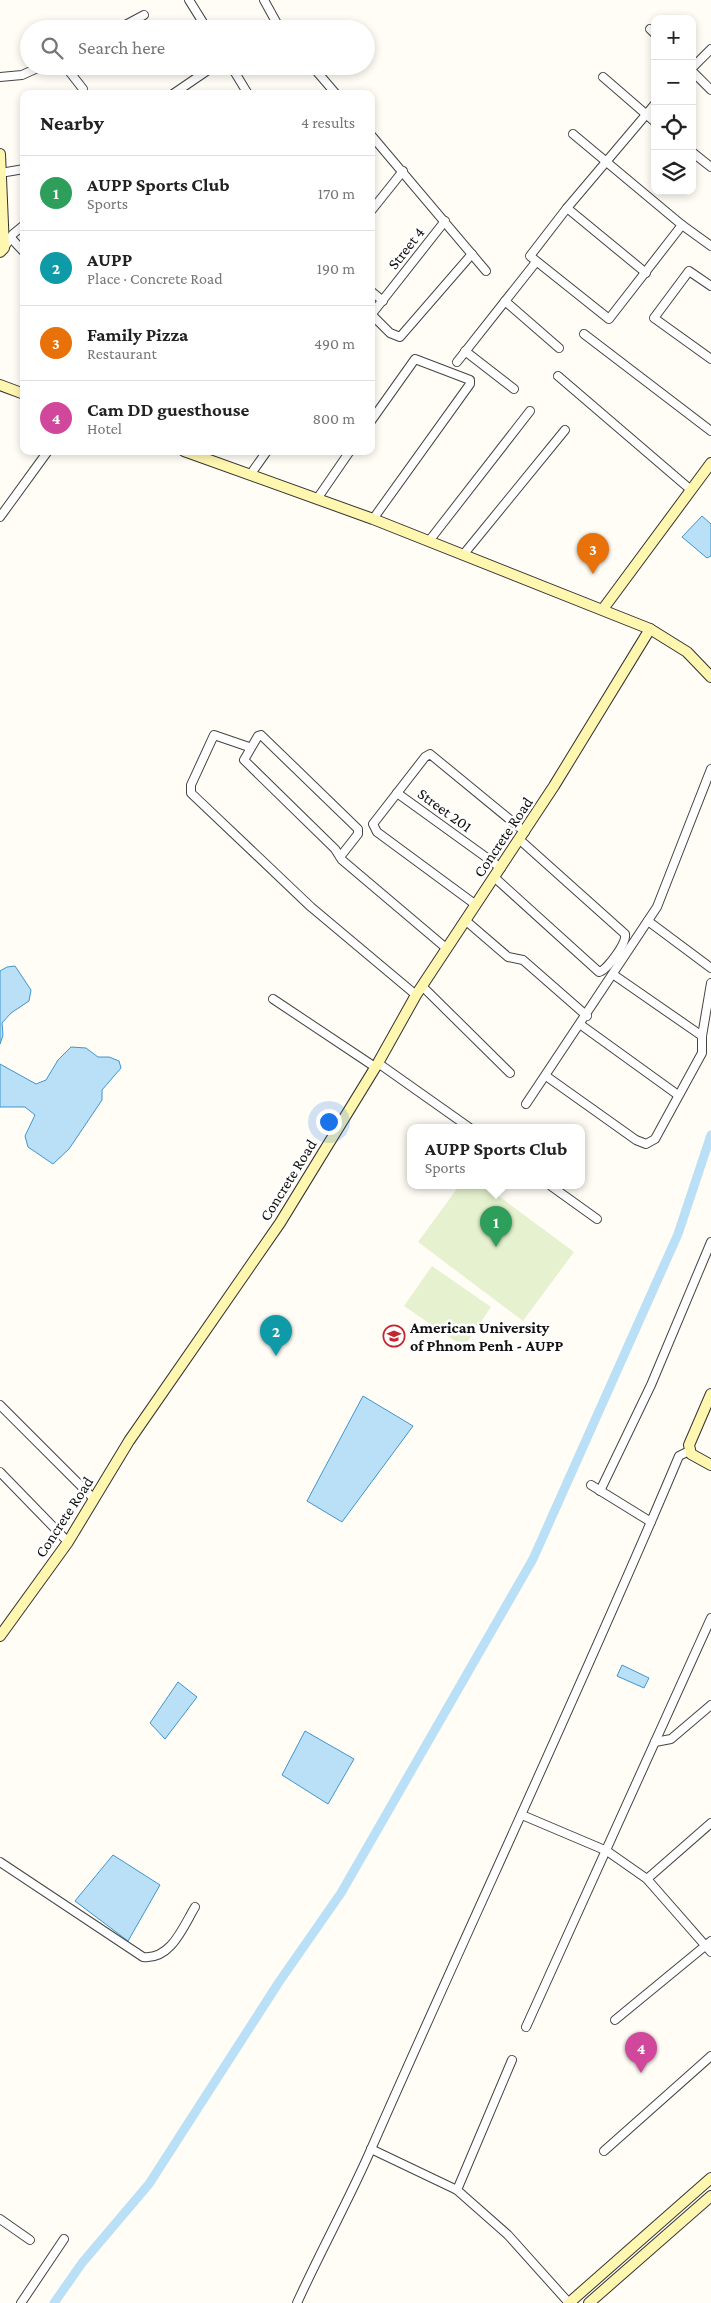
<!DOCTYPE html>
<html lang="en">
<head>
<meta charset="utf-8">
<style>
	body { margin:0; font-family:"Crimson Pro",serif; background:#f6f6f6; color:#222 }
	.controls { position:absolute; right:15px; top:15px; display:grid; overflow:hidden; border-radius:10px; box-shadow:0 2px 8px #0003 }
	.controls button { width:45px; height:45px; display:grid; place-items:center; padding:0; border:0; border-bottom:1px solid #e0e0e0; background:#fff; color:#222; font:25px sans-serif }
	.you { position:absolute; left:328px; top:1121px; width:18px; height:18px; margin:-12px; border:4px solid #fff; border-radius:50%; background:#1a73e8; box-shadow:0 0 0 8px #1a73e833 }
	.badge { display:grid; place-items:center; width:32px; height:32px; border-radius:50%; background:#1a73e8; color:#fff; font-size:16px; font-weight:700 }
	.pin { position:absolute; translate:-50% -41px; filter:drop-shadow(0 1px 2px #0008) }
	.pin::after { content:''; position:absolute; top:26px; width:18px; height:15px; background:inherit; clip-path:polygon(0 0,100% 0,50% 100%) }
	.popup { position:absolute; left:407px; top:1124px; width:178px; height:65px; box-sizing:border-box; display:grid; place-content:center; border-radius:10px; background:#fff; filter:drop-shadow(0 1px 4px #0005); font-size:16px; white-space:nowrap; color:#767676 }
	.popup b { font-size:19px; color:#222 }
	.popup::after { content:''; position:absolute; left:50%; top:100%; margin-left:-10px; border:10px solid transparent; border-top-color:#fff }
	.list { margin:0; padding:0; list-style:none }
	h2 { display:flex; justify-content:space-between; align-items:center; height:65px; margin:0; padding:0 20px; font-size:21px }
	h2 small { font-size:16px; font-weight:400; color:#767676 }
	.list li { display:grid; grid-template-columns:32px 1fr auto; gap:15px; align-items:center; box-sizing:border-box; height:75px; padding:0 20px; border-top:1px solid #e0e0e0 }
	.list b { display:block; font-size:19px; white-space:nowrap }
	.list p { margin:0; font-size:16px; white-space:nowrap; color:#767676 }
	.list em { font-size:16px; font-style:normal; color:#767676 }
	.icon { flex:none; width:28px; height:28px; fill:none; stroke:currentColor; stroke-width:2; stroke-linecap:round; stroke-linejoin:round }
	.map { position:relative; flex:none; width:711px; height:2303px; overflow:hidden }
	.search { position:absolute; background:#fff; box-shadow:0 2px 8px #0003; left:20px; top:20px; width:355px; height:55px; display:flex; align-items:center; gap:12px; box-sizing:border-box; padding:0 18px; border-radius:28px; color:#767676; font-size:19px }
	.panel { position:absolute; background:#fff; box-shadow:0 2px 8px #0003; left:20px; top:90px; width:355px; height:365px; border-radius:10px }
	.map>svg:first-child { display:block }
</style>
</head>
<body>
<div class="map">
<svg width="711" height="2303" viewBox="0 0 711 2303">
	<rect width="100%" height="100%" fill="#fffdf5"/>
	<!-- pitch -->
	<g fill="#e6f2cf">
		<path d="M 459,1186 L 485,1186 L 574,1252 L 523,1321 L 418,1242 Z"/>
		<path d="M 432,1266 L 491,1307 L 464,1347 L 404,1306 Z"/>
	</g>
	<!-- water -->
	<g fill="#b9e0f7" stroke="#3f96cf">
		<path d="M 702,516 L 711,524 L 711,556 L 707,558 L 682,537 Z"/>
		<path d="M 15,966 L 31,990 L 29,1001 L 11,1013 L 2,1023 L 3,1035 L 0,1044 L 0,971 L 7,967 Z"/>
		<path d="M 71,1047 L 86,1048 L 98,1057 L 109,1057 L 119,1061 L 121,1068 L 102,1090 L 102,1100 L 69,1149 L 53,1164 L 28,1147 L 25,1136 L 35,1115 L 25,1107 L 0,1107 L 0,1064 L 36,1084 L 46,1080 L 58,1060 Z"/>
		<path d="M 363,1396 L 413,1426 L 342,1522 L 307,1501 Z"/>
		<path d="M 622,1665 L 649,1678 L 644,1688 L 617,1676 Z"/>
		<path d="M 178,1682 L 197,1697 L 165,1739 L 150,1723 Z"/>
		<path d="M 305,1731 L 354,1759 L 328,1804 L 282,1775 Z"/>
		<path d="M 113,1855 L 160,1885 L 128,1941 L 75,1901 Z"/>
	</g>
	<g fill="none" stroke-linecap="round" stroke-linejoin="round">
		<!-- canal -->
		<path stroke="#b9e0f7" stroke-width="9" d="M 54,2303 L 82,2263 L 149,2184 L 279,1982 L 341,1893 L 533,1559 L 678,1234 L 711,1135"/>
		<!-- street casing -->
		<g stroke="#444" stroke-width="10">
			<g id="street">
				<path d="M 189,0 L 207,29"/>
				<path d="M 264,0 L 280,29"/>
				<path d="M 118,29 L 144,15"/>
				<path d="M 650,29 L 655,34"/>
				<path d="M 65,66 L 83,89"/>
				<path d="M 231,66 L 248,94"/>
				<path d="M 312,66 L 336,94"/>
				<path d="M 692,68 L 711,49"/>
				<path d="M 692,71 L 711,90"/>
				<path d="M 0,77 L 22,75 L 42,66"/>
				<path d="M 603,77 L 655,122"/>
				<path d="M 173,94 L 214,66"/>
				<path d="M 655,104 L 567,208 L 530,256 L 609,319 L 682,225"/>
				<path d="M 573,134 L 682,225 L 711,246"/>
				<path d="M 371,135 L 486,271"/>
				<path d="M 692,152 L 711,167"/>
				<path d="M 0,173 L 24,169"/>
				<path d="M 567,208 L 646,273"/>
				<path d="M 371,211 L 403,171"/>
				<path d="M 11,238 L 24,252"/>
				<path d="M 4,248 L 13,234 L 24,225"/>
				<path d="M 711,286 L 689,271 L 654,318 L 711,359"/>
				<path d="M 371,291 L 383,301"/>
				<path d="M 505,301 L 559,348"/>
				<path d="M 371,315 L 445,221"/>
				<path d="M 372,315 L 390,333 L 400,337 L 472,254"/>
				<path d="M 584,334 L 711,431"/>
				<path d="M 465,351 L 514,389"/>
				<path d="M 457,362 L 536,262"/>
				<path d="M 558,376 L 691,490"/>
				<path d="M 371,421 L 415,359 L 470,380 L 470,384 L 373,519"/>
				<path d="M 250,475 L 267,451"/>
				<path d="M 317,499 L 350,451"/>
				<path d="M 0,517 L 48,451"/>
				<path d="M 429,541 L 530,411"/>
				<path d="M 463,555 L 565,430"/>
				<path d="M 249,747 L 214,735 L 191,785 L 191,793 L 311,907 L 416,995"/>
				<path d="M 397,793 L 501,868"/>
				<path d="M 340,857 L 358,834 L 358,829 L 261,735 L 258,736 L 244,760 L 335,849 L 342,860 L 446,948"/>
				<path d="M 494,877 L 599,972 C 607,970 627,943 625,934 L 520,840"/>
				<path d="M 476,905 L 377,832 L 373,824 L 425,757 L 430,754 L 525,832"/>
				<path d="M 465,920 L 508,957 L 523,960 L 587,1016"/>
				<path d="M 648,921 L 711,968"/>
				<path d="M 614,975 L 702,1036"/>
				<path d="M 422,986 L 510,1073"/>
				<path d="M 273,999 L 375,1067"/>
				<path d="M 581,1025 L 678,1095"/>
				<path d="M 378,1063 L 470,1128"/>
				<path d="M 546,1076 L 636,1140 L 646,1144 L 655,1139 L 702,1053 L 702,1036 L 711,983"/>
				<path d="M 526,1104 L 657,907 L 711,769"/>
				<path d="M 551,1186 L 597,1219"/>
				<path d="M 0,1405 L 94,1499"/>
				<path d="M 0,1472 L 68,1542"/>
				<path d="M 591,1485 L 651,1522"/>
				<path d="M 600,1491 L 651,1385 L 711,1242"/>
				<path d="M 655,1742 L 671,1739 L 711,1705"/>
				<path d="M 522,1815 L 607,1851 L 647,1879 L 711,1952"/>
				<path d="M 0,1862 L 143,1957 C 171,1960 183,1927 195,1907"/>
				<path d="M 647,1879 L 711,1823"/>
				<path d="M 615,2020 L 711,1941"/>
				<path d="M 526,2027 L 711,1618"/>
				<path d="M 371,2149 L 457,2190 L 508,2235 L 569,2303"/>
				<path d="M 604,2151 L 711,2056"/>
				<path d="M 457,2190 L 512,2060"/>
				<path d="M 0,2219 L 30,2240"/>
				<path d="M 21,2303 L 64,2239"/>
				<path d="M 297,2303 C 321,2250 349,2200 372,2147 C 473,1917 581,1689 679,1456 L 689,1451"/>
			</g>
		</g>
		<!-- secondary casing -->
		<g stroke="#333" stroke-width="12">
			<g id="secondary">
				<path d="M 0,154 L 4,248 L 0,252"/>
				<path d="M 0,385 L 24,394"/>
				<path d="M 184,451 L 373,519 L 650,629 L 687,652 L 711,677"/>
				<path d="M 603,609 L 711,463"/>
				<path d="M 711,1394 L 689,1445 L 691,1454 L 711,1465"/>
				<path d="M 0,1636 L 68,1542 L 129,1441 L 280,1223 L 378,1063 L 416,995 L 554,786 L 650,629"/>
				<path d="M 569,2303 L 711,2178"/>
				<path d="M 589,2303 L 711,2196"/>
			</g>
		</g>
		<!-- street -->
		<use href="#street" stroke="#fff" stroke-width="8"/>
		<!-- secondary -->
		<use href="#secondary" stroke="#fff6b0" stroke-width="10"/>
	</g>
	<!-- icons -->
	<defs>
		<g id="university-ring" transform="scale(1.125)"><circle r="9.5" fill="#fff" stroke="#c4262e" stroke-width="1.5"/><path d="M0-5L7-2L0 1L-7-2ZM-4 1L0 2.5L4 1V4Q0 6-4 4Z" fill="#c4262e"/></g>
	</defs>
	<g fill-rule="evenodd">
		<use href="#university-ring" x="394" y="1336"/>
	</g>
	<g text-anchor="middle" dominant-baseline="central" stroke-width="5" stroke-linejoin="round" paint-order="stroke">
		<!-- street labels -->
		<g font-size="16" fill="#111" stroke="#fff">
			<text transform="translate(406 248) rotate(-52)">Street 4</text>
			<text transform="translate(445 810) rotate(36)">Street 201</text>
			<text transform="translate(503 837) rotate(-56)">Concrete Road</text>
			<text transform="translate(288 1180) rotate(-58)">Concrete Road</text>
			<text transform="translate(64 1517) rotate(-57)">Concrete Road</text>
		</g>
		<!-- poi labels -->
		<g font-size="16" font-weight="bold" fill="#111" stroke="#fff" text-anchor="start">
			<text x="410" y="1327">American University<tspan x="410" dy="18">of Phnom Penh - AUPP</tspan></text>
		</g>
	</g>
</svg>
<div class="controls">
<button>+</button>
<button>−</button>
<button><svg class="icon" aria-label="locate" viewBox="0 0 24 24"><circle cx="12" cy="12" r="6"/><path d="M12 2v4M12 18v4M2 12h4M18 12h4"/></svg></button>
<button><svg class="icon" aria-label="layers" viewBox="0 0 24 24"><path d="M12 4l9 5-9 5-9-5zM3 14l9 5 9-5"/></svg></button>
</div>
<div class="you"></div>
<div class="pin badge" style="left:496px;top:1247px;background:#2e9e5b">1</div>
<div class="popup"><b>AUPP Sports Club</b>Sports</div>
<div class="pin badge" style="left:276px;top:1356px;background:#0f9aa8">2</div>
<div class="pin badge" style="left:593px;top:574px;background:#e8710a">3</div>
<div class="pin badge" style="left:641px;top:2073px;background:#d1479c">4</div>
<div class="search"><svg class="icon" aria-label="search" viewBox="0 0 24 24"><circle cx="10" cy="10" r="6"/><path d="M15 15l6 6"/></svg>Search here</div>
<section class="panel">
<h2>Nearby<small>4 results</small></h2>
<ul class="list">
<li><span class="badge" style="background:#2e9e5b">1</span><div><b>AUPP Sports Club</b><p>Sports</p></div><em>170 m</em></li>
<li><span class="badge" style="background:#0f9aa8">2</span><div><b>AUPP</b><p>Place · Concrete Road</p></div><em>190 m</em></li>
<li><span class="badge" style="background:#e8710a">3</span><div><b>Family Pizza</b><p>Restaurant</p></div><em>490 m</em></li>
<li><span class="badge" style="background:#d1479c">4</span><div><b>Cam DD guesthouse</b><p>Hotel</p></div><em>800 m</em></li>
</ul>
</section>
</div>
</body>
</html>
